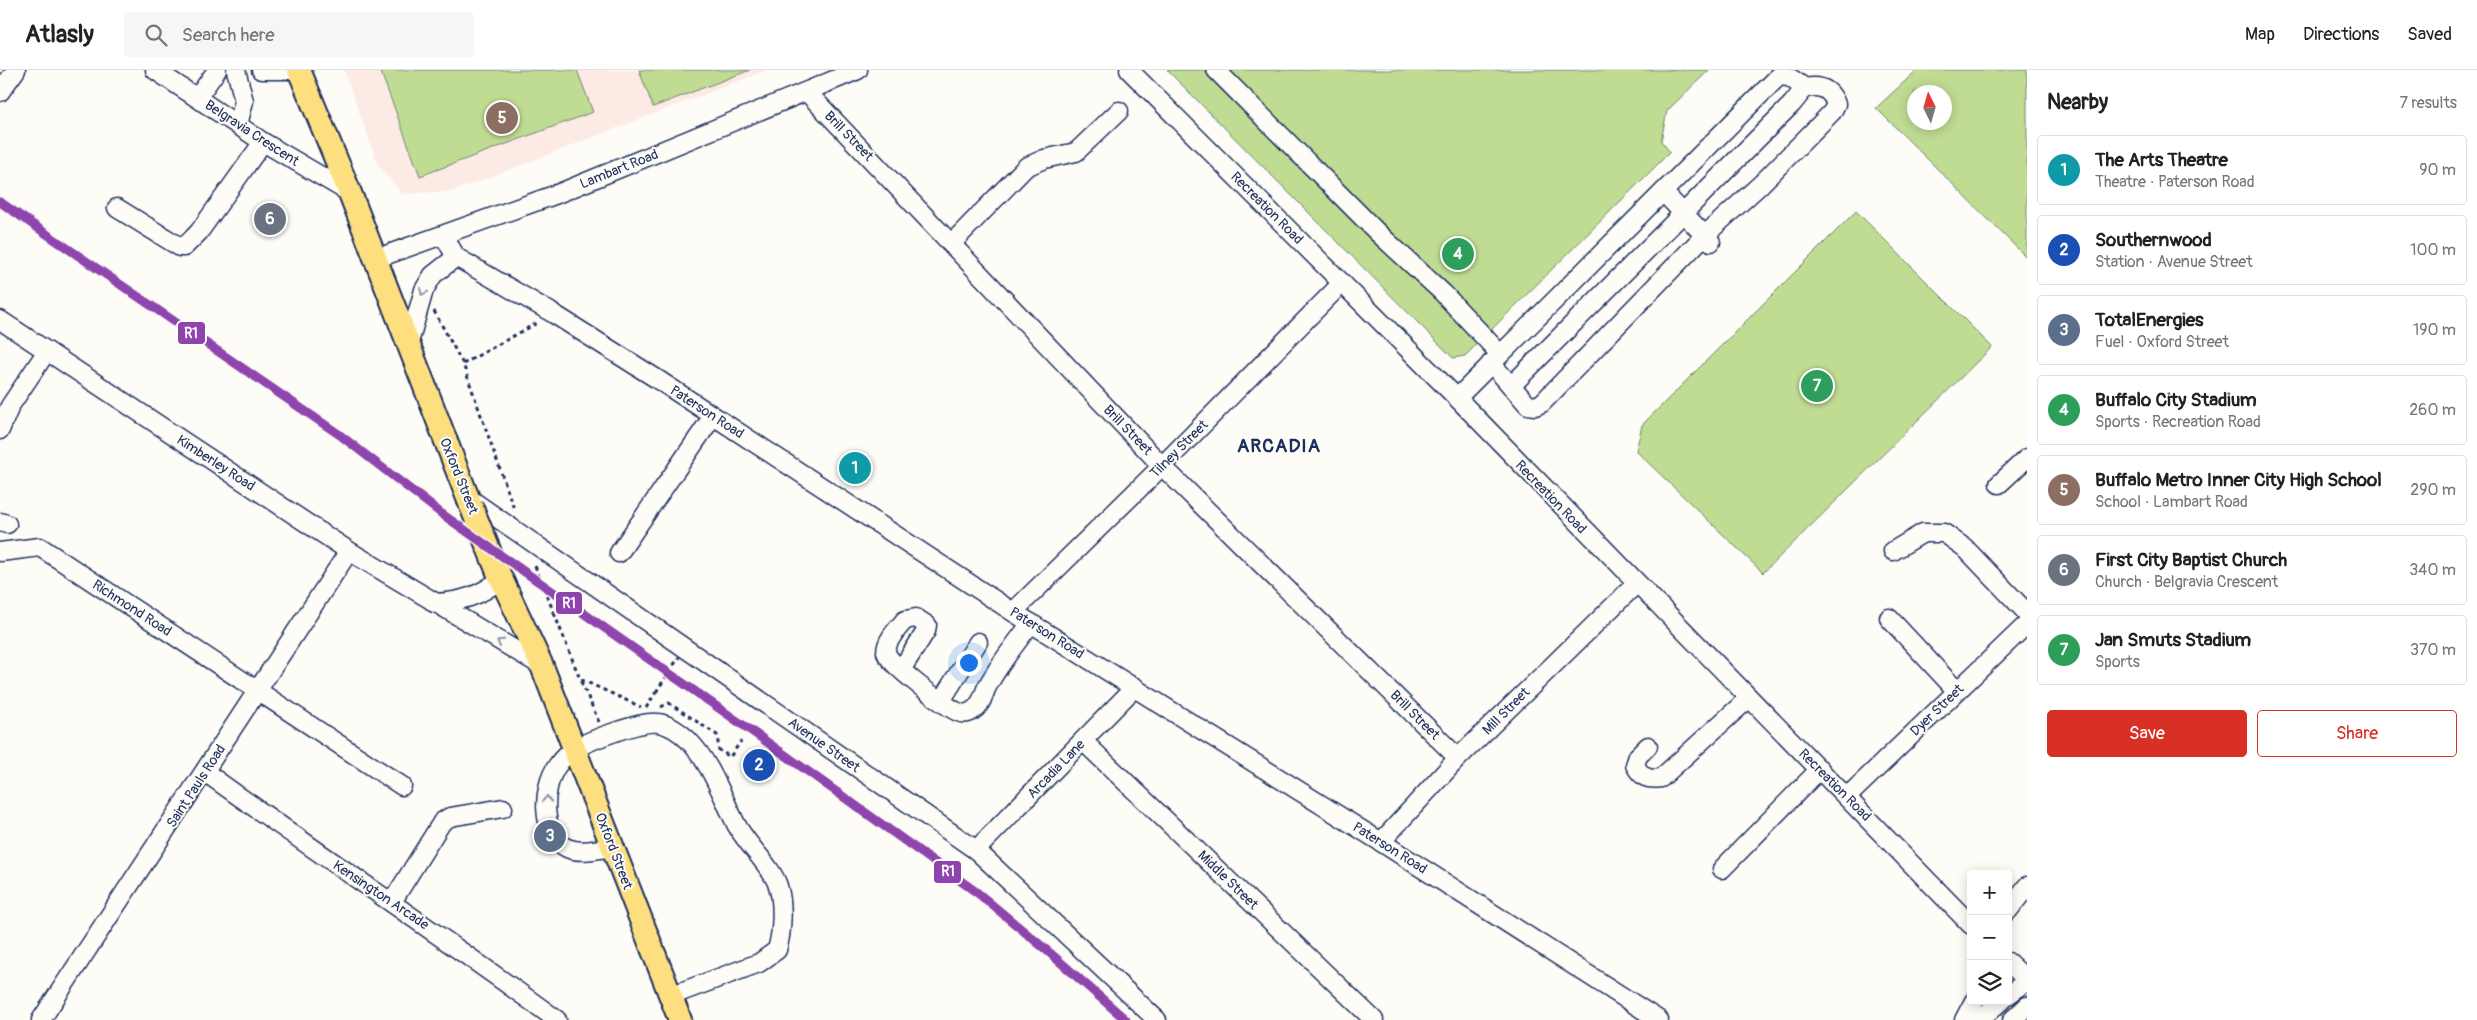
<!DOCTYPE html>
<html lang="en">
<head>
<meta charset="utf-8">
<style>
	body { margin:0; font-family:Pangolin,sans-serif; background:#f6f6f6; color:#222 }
	.controls { position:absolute; right:15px; bottom:15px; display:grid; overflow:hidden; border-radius:5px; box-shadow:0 2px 12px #0003 }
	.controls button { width:45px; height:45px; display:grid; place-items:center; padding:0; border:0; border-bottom:1px solid #e0e0e0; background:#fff; color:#222; font:25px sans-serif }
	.compass { position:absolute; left:1907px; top:15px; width:45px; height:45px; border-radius:50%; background:#fff; box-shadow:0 2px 12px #0003; rotate:355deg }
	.you { position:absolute; left:968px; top:592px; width:18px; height:18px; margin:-12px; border:4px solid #fff; border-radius:50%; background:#1a73e8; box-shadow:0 0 0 8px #1a73e833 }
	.badge { display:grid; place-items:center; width:32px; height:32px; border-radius:50%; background:#d93025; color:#fff; font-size:16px; font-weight:700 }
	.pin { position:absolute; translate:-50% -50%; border:2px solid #fff; box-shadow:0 1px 5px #0006 }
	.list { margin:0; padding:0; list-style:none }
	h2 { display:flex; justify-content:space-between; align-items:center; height:65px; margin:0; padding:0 20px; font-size:21px }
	h2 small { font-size:16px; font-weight:400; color:#767676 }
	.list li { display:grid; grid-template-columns:32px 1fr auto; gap:15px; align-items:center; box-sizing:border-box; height:70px; margin:0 10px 10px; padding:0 10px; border:1px solid #e0e0e0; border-radius:5px }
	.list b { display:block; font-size:19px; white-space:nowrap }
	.list p { margin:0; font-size:16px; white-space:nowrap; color:#767676 }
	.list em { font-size:16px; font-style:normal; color:#767676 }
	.actions { display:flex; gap:10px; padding:15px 20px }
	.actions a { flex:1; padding:11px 0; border:1px solid #d93025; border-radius:5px; text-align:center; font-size:18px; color:#d93025 }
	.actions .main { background:#d93025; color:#fff }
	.icon { flex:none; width:28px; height:28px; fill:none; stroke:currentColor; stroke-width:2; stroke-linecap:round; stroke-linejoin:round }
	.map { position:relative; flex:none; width:2027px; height:950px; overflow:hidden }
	header { display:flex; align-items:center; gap:30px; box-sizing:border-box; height:70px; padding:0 25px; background:#fff; border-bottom:1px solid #e0e0e0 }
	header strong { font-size:24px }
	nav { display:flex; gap:28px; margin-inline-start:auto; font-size:18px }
	.search { width:350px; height:45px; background:#f6f6f6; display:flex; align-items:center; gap:12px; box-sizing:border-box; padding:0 18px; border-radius:5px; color:#767676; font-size:19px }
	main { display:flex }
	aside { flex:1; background:#fff }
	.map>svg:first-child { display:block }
</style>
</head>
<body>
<header>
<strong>Atlasly</strong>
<div class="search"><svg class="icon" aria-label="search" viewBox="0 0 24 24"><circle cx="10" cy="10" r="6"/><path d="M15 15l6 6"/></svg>Search here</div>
<nav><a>Map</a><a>Directions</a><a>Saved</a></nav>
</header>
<main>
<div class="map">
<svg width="2027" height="950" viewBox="0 0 2027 950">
	<rect width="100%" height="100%" fill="#fdfcf7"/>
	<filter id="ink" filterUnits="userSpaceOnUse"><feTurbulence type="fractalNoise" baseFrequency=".02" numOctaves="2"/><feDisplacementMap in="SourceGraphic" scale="10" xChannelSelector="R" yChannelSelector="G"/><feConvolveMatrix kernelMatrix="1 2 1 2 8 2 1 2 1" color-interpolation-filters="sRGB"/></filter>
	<g filter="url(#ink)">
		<!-- built -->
		<path fill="#fdeae4" d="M 344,0 L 767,0 L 454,121 L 402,124 L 379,97 Z"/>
		<!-- green -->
		<g fill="#c0db92" stroke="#6e8578" fill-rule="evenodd">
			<path d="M 380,0 L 577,0 L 593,42 L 420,106 Z"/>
			<path d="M 639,0 L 750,0 L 653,37 Z"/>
			<path d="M 1167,0 L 1709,0 L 1667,41 L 1661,71 L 1670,82 L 1465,286 L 1453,288 Z"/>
			<path d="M 1917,0 L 2027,0 L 2027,188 L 1876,38 ZM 1944,22 L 1944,52 L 1914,52 L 1914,22 Z"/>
			<path d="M 1856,141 L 1992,277 L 1763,503 L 1636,381 L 1642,355 Z"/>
		</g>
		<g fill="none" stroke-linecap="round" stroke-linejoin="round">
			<!-- minor casing -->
			<g stroke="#1b2f5e" stroke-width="21">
				<g id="minor">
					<path d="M 155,0 L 263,72 L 350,123"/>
					<path d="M 236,0 L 244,31 L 238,55"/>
					<path d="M 261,0 L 297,0"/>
					<path d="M 1129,0 L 1457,328 L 1971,855"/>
					<path d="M 1216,0 L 1377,162 L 1443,223 L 1500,284"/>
					<path d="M 0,22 L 16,0"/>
					<path d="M 807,22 L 1162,396 L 1458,688"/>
					<path d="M 197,28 L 217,0"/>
					<path d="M 1663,122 L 1711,172"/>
					<path d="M 117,138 L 180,177 L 184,177 L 199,162 L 263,72"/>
					<path d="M 444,166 L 456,187 L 554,244 L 657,309 L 1013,542 L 1381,772 L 1659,950"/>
					<path d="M 951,174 L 1026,97 L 1044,89 L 1076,82 L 1119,41"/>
					<path d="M 375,189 L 557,124 L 858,0"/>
					<path d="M 0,250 L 349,481 L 542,596"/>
					<path d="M 408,276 L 424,220 L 433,205 L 456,187"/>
					<path d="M 1491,293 L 1528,335 L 1535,336 L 1542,333 L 1704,166 L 1761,114 L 1832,42 L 1836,34 C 1830,18 1820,15 1805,18"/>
					<path d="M 1457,328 L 1779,6 L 1789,7 L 1805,18 L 1792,34 L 1511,316"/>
					<path d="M 0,360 L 10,336 L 47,281"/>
					<path d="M 1999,414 L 2027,388"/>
					<path d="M 467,427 L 976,780 L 1157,950"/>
					<path d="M 0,452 L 7,454"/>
					<path d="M 1893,481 L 1923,463 L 1944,463 L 1965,478 L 2027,543"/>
					<path d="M 0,482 L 40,477 L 402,716"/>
					<path d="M 619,483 L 713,346"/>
					<path d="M 434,533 C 461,532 480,526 501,509"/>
					<path d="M 1013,542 L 1162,396 L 1342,213"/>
					<path d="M 1889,548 L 1957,621"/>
					<path d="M 901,600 L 926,561 L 927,555 L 916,548 L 905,550 C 898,558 886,570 886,582 C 885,591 950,641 961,643 C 965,644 969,643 972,641 C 980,637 983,627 986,619 C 997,596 1016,574 1031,553"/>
					<path d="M 941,631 L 978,572"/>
					<path d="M 1083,671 L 1374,950"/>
					<path d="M 1648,676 L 1638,686 L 1635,695 C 1642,708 1648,710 1661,708 L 1749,628"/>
					<path d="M 205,702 C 321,786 441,865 557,950"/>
					<path d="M 1847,727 L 2027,554"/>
					<path d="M 1381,772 L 1458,688 L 1636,514"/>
					<path d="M 612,777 C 598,779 581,784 567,778 C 540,765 542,717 557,696 C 561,690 568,682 576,678 C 591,670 642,650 658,653 C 668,654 680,662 687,669 C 710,691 722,726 736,754 C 746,774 773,798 778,816 C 784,834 782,863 777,880 L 759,893 L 670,926"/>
					<path d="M 976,780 L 1135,617"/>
					<path d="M 1722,799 L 1820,699"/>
					<path d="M 392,832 L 442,752 L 450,747 L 503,738"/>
					<path d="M 2008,841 L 2027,816"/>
					<path d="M 2008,892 L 2027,910"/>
					<path d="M 2008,925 L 2027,911"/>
					<path d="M 41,950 L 349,481"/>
					<path d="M 1964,950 L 1974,931"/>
					<path d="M 1979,950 L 2001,931"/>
					<path d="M 2012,950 L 2027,936"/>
				</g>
			</g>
			<!-- major casing -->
			<g stroke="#1b2f5e" stroke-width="26">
				<g id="major">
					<path d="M 299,0 L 350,123 L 471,436"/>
					<path d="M 498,502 L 542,596 L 680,950"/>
				</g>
			</g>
			<!-- path -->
			<g stroke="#1b2f5e" stroke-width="3" stroke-dasharray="4 4" stroke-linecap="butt">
				<path d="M 434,241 L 463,294 L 514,439"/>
				<path d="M 463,294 L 537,253"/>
				<path d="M 554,543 L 580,609"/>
				<path d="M 661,637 L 669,633 L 717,665 L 719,680 L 730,687 L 741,671"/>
				<path d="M 646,638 L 656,622"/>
				<path d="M 599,652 L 580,609 L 641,637"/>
			</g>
			<!-- minor -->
			<use href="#minor" stroke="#fdfcf7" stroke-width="18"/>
			<!-- major -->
			<use href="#major" stroke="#fedf80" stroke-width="22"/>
			<!-- rail -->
			<path stroke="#1b2f5e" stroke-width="4" stroke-dasharray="8 4" stroke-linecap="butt" d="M 0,132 L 340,365 L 442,444 L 760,667 L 979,824 L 1050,883 L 1126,950"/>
			<!-- major-bridge casing -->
			<g stroke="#1b2f5e" stroke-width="26" stroke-linecap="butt">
				<path id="major-bridge" d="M 471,436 L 498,502"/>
			</g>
			<!-- path-bridge -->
			<g stroke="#1b2f5e" stroke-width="3" stroke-dasharray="4 4" stroke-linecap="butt">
				<path d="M 535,496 L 554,543"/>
				<path d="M 656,622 L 679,587"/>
			</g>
			<!-- major-bridge -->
			<use href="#major-bridge" stroke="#fedf80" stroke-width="22"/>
			<!-- rail-1 casing -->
			<g stroke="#fdfcf7" stroke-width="12">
				<path id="rail-1" d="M 0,132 L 340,365 L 442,444 L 760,667 L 979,824 L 1050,883 L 1126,950"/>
			</g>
			<!-- rail-1 -->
			<use href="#rail-1" stroke="#8e44ad" stroke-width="9"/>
		</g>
		<!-- one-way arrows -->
		<defs><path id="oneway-chevron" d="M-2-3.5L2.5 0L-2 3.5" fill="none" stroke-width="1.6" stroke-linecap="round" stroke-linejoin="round" transform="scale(1.25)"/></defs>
		<g stroke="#8c96aa">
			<use href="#oneway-chevron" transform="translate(423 222) rotate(116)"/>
			<use href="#oneway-chevron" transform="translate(500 572) rotate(-150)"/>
			<use href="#oneway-chevron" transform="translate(547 729) rotate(-87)"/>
		</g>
	</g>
	<g text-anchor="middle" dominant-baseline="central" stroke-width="4" stroke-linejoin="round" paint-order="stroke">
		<!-- street labels -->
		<g font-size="14" fill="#1b2f5e" stroke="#fdfcf7">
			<text transform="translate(252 63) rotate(33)">Belgravia Crescent</text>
			<text transform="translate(849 66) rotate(46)">Brill Street</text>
			<text transform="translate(619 99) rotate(-22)">Lambart Road</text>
			<text transform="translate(1267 138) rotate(45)">Recreation Road</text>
			<text transform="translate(707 342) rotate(33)">Paterson Road</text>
			<text transform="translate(1128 360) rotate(46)">Brill Street</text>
			<text transform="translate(1179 379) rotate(-45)">Tilney Street</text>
			<text transform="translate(216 393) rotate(33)">Kimberley Road</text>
			<text transform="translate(459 406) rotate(68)">Oxford Street</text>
			<text transform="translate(1551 427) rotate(46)">Recreation Road</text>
			<text transform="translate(132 538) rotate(33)">Richmond Road</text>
			<text transform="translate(1047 563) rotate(32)">Paterson Road</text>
			<text transform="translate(1937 640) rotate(-44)">Dyer Street</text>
			<text transform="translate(1506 641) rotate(-45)">Mill Street</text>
			<text transform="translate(1415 645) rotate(45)">Brill Street</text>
			<text transform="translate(824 675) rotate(35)">Avenue Street</text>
			<text transform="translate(1056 699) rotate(-46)">Arcadia Lane</text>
			<text transform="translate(1835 715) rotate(45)">Recreation Road</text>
			<text transform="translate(196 716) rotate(-57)">Saint Pauls Road</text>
			<text transform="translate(1390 778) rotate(32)">Paterson Road</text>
			<text transform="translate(614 781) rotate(69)">Oxford Street</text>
			<text transform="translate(1228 810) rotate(44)">Middle Street</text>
			<text transform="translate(381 825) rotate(34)">Kensington Arcade</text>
		</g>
		<!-- district labels -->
		<g font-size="19" font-weight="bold" letter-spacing="1" fill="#1b2f5e" stroke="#fdfcf7">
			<text x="1279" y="376">ARCADIA</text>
		</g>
	</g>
	<g stroke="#fdfcf7" stroke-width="2">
		<rect x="177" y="251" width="29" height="24" rx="5" fill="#8e44ad"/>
		<rect x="555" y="521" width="28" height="24" rx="5" fill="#8e44ad"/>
		<rect x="933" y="790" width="29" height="24" rx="5" fill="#8e44ad"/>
	</g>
	<g font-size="14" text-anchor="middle" font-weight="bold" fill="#fff">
		<text x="191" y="268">R1</text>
		<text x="569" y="538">R1</text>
		<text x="948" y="806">R1</text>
	</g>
</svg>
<div class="controls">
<button>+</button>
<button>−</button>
<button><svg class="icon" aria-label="layers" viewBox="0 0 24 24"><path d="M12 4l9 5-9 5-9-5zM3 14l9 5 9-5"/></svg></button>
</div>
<svg class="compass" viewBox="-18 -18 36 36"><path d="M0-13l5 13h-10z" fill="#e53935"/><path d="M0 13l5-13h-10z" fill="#767676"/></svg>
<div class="you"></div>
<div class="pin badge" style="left:855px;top:398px;background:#0f9aa8">1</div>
<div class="pin badge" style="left:759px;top:695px;background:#1a4fb4">2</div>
<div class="pin badge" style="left:550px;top:766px;background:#5c6f8a">3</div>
<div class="pin badge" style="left:1458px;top:184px;background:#2e9e5b">4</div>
<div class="pin badge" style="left:502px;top:48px;background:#8d6e63">5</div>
<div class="pin badge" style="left:270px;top:149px;background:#6b7280">6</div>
<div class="pin badge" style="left:1817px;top:316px;background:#2e9e5b">7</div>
</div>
<aside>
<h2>Nearby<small>7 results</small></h2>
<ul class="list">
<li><span class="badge" style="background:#0f9aa8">1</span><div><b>The Arts Theatre</b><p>Theatre · Paterson Road</p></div><em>90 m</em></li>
<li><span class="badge" style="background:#1a4fb4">2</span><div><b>Southernwood</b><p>Station · Avenue Street</p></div><em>100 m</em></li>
<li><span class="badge" style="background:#5c6f8a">3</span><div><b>TotalEnergies</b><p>Fuel · Oxford Street</p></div><em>190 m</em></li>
<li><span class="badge" style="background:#2e9e5b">4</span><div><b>Buffalo City Stadium</b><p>Sports · Recreation Road</p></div><em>260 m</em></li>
<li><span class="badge" style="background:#8d6e63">5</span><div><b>Buffalo Metro Inner City High School</b><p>School · Lambart Road</p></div><em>290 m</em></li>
<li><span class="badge" style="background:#6b7280">6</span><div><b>First City Baptist Church</b><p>Church · Belgravia Crescent</p></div><em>340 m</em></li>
<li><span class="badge" style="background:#2e9e5b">7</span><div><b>Jan Smuts Stadium</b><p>Sports</p></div><em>370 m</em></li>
</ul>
<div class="actions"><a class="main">Save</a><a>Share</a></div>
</aside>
</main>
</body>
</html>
